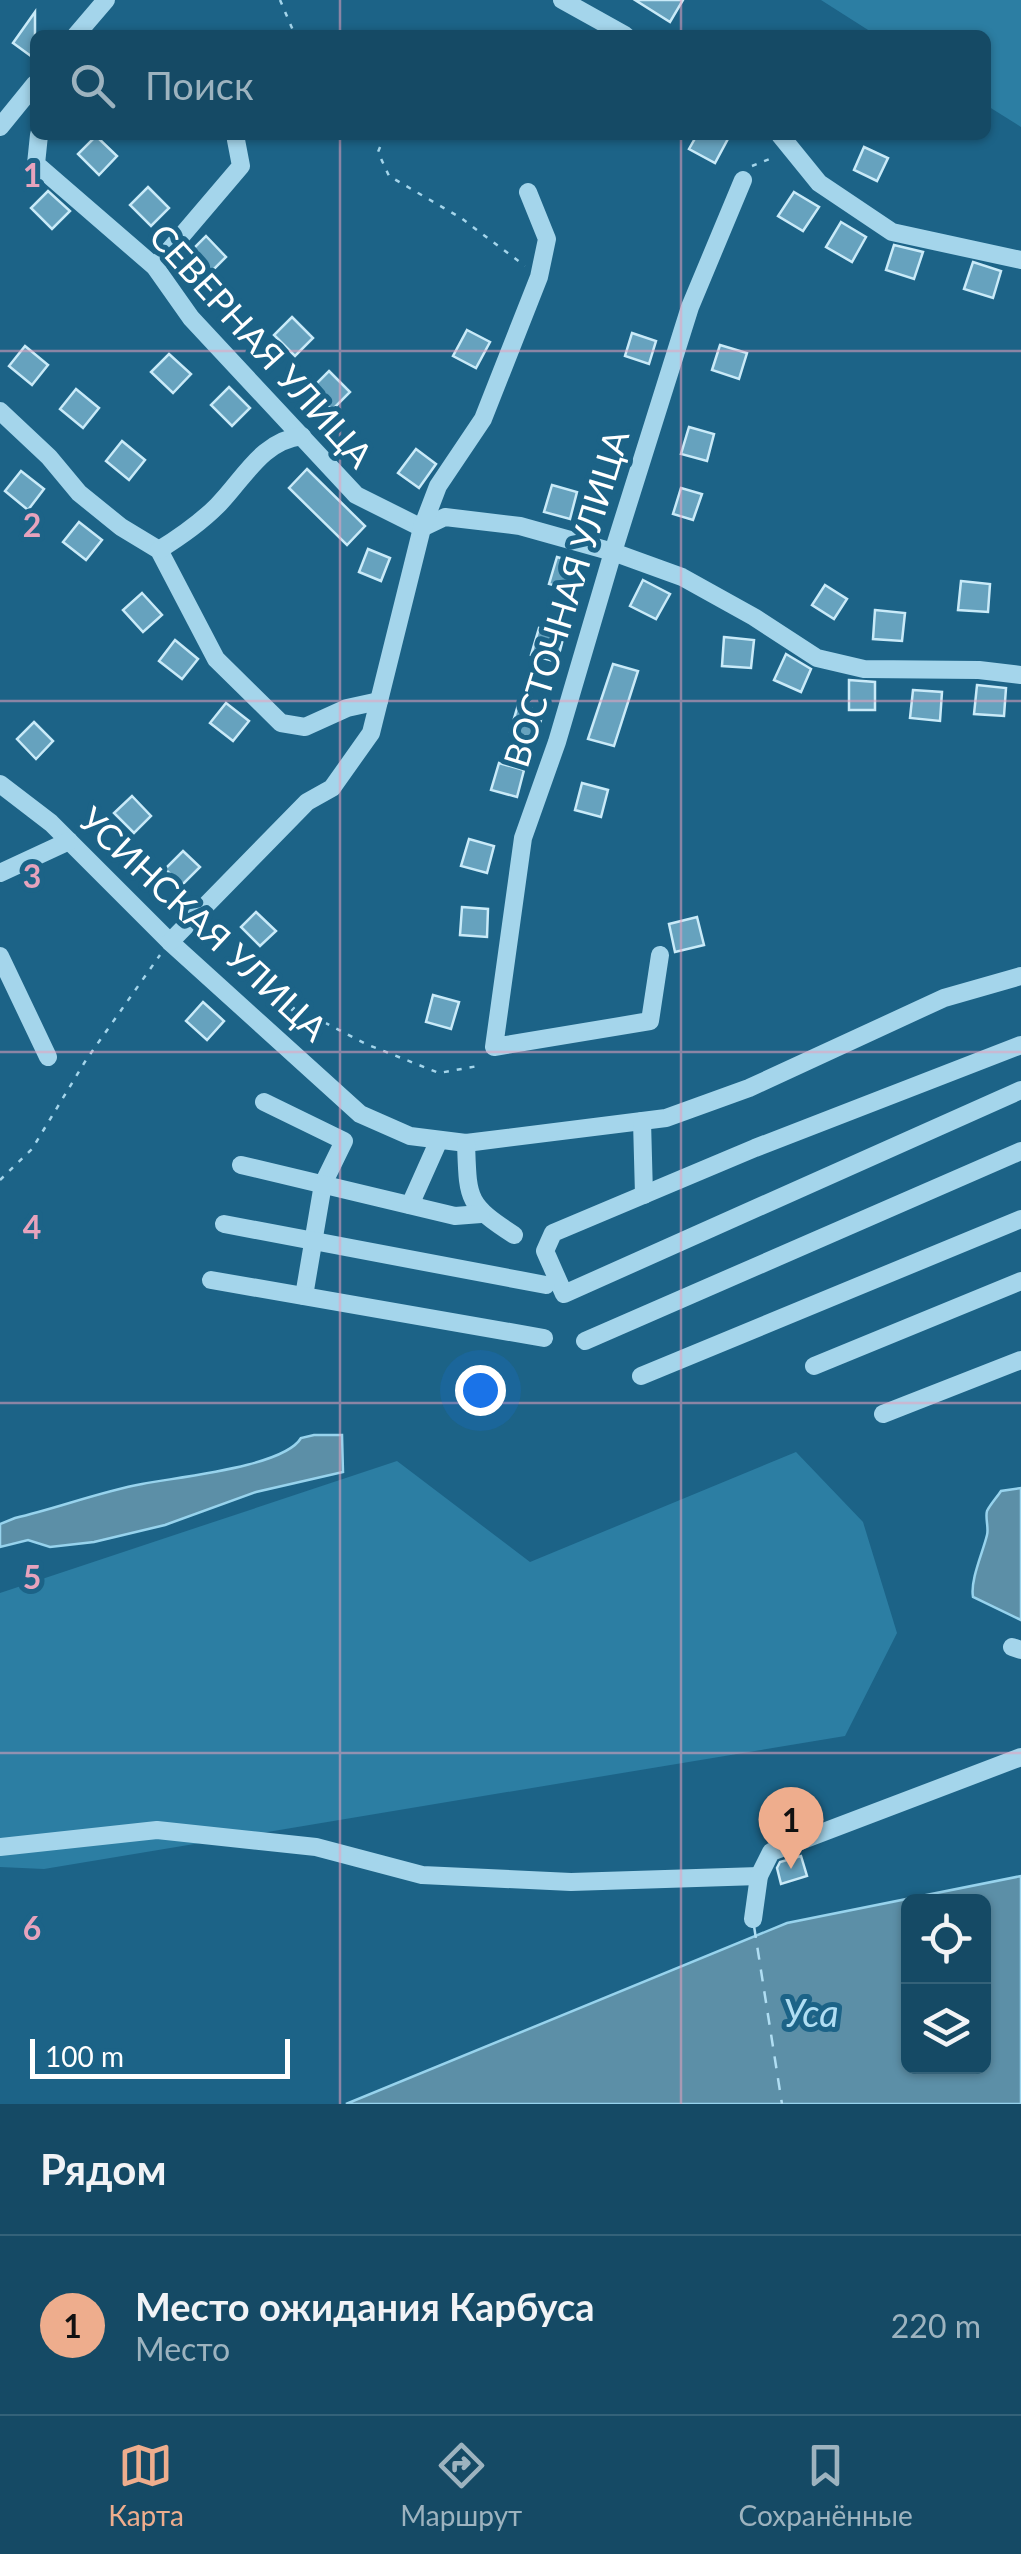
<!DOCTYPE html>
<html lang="ru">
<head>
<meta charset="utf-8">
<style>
	body { margin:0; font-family:Lato,sans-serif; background:#22546e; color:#f1f3f6 }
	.controls { position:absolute; right:30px; bottom:30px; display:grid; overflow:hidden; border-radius:15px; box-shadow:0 2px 8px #0004 }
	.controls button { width:90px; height:90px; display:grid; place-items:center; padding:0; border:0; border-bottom:2px solid #346279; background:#154a65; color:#f1f3f6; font:50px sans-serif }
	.scale { position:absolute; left:30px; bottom:25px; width:260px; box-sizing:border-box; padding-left:10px; border:5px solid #fff; border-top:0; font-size:28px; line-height:35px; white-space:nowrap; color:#fff; -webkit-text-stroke:8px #1c6387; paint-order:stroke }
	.you { position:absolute; left:480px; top:1390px; width:35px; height:35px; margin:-25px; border:8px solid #fff; border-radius:50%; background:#1a73e8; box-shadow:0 0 0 15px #1a73e833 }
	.badge { display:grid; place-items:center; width:65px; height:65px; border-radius:50%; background:#eead8d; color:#111; font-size:32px; font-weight:700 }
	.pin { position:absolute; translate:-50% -82px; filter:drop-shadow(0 2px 5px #0008) }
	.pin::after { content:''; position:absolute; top:52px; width:35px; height:30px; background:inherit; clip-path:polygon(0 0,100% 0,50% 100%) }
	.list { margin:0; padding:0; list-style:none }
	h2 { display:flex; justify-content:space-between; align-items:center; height:130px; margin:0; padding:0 40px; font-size:42px }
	h2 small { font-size:32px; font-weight:400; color:#9db3bf }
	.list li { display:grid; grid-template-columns:65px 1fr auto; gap:30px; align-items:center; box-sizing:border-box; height:180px; padding:0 40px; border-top:2px solid #346279 }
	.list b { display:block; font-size:38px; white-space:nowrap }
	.list p { margin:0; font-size:32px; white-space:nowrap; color:#9db3bf }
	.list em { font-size:32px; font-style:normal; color:#9db3bf }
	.icon { flex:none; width:55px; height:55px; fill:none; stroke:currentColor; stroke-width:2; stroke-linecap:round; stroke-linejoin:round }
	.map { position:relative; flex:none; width:1021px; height:2104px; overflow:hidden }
	.search { position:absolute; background:#154a65; box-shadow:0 2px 8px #0004; left:30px; right:30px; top:30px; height:110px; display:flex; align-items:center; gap:25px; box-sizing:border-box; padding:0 35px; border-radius:15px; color:#9db3bf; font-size:38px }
	.sheet { height:310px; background:#154a65 }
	nav { display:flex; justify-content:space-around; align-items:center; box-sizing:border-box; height:140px; border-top:2px solid #346279; background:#154a65; font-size:28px; color:#9db3bf }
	nav a { display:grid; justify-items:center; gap:5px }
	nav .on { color:#eead8d }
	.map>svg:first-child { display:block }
</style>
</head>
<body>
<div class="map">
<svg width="1021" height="2104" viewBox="0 0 1021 2104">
	<rect width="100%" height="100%" fill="#1c6387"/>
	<!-- green -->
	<g fill="#2c7ea3">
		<path d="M 821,0 L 1021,0 L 1021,127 L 986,105 L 986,35 L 876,35 Z"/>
		<path d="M 796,1452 L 863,1522 L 897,1633 L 845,1736 L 44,1869 L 0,1867 L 0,1593 L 397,1461 L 530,1562 Z"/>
	</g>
	<!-- water -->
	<g fill="#5c8fa7" stroke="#97d3ed" stroke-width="2.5" fill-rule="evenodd">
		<path d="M 314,1435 L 342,1435 L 343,1472 L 256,1492 L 165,1525 L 94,1542 L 50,1547 L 28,1540 L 0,1547 L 0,1524 L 15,1518 C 58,1508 99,1492 142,1484 C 177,1477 284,1467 301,1438 Z"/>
		<path d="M 1021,1488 L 1021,1620 L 973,1597 C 970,1580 983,1552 987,1535 C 989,1528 985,1518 987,1511 C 990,1505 997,1497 1001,1491 Z"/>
		<path d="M 1021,1876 L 1021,2104 L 346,2104 L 787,1923 ZM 908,1902 L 984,1902 L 984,2066 L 908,2066 Z"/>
	</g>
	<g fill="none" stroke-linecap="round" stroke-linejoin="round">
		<!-- ferry -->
		<path stroke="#b0def3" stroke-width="2.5" stroke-dasharray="12 10" stroke-linecap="butt" d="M 754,1926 L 782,2104"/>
	</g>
	<!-- building -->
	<g fill="#66a2be" stroke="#c9eaf8" stroke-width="2.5">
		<path d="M 635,0 L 683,0 L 670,22 Z"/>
		<path d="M 35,12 L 35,59 L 13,43 Z"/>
		<path d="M 697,135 L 730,135 L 715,163 L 689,149 Z"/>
		<path d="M 96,136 L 117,156 L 99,175 L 78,154 Z"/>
		<path d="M 864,147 L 888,158 L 877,181 L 854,170 Z"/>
		<path d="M 148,187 L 169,208 L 151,226 L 130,205 Z"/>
		<path d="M 48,191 L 70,211 L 52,229 L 31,208 Z"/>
		<path d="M 794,192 L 819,207 L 803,231 L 778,216 Z"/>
		<path d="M 841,222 L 866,237 L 852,262 L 826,247 Z"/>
		<path d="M 206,236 L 226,257 L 208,275 L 188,254 Z"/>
		<path d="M 894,245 L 923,252 L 914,279 L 886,270 Z"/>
		<path d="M 973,262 L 1001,271 L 993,298 L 964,289 Z"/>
		<path d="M 292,317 L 313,338 L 295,356 L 274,335 Z"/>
		<path d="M 467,330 L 490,342 L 476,368 L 453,356 Z"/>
		<path d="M 632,333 L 656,341 L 649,364 L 625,356 Z"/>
		<path d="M 720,345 L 747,353 L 739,379 L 712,370 Z"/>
		<path d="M 25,346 L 48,365 L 32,385 L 9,366 Z"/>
		<path d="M 169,354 L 191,374 L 173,393 L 151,372 Z"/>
		<path d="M 329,371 L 350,392 L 332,410 L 311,389 Z"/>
		<path d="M 229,387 L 250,408 L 232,426 L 211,405 Z"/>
		<path d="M 76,389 L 99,408 L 83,428 L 60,409 Z"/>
		<path d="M 689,427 L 714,434 L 707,461 L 681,454 Z"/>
		<path d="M 122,441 L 145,460 L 129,480 L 106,461 Z"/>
		<path d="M 416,449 L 436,464 L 419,488 L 398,473 Z"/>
		<path d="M 307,469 L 365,526 L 347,545 L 289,488 Z"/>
		<path d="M 21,471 L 44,489 L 28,510 L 5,491 Z"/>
		<path d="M 552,485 L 577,492 L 570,519 L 544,512 Z"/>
		<path d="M 681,488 L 702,494 L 693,520 L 673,514 Z"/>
		<path d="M 79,522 L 102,540 L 86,560 L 63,542 Z"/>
		<path d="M 368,549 L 390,558 L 381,581 L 359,572 Z"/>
		<path d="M 557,557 L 582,564 L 575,591 L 549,584 Z"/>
		<path d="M 643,580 L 670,594 L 656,619 L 630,606 Z"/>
		<path d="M 961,581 L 990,584 L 988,612 L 958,610 Z"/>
		<path d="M 825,585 L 847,599 L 834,619 L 812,605 Z"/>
		<path d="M 142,593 L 162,615 L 143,632 L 123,610 Z"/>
		<path d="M 875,610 L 905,613 L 902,641 L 873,639 Z"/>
		<path d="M 539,628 L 564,635 L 557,662 L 531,655 Z"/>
		<path d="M 724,637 L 754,640 L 751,668 L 722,666 Z"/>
		<path d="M 175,640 L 198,659 L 182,679 L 159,661 Z"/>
		<path d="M 786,654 L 811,669 L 801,692 L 774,680 Z"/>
		<path d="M 613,664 L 638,671 L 614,746 L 588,739 Z"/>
		<path d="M 849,680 L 875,682 L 875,710 L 849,710 Z"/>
		<path d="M 977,685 L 1006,688 L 1004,716 L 974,714 Z"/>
		<path d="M 913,690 L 942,692 L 940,721 L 910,718 Z"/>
		<path d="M 226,703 L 249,721 L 233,741 L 210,723 Z"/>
		<path d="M 518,705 L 543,712 L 536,739 L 510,732 Z"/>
		<path d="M 34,722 L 53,741 L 36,759 L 17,739 Z"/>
		<path d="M 499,763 L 524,770 L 517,797 L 491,790 Z"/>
		<path d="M 582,783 L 608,790 L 601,817 L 575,810 Z"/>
		<path d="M 132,796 L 151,816 L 134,833 L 114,813 Z"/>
		<path d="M 469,839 L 494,846 L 487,873 L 461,866 Z"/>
		<path d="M 183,851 L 200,867 L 182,885 L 165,869 Z"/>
		<path d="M 462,907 L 488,909 L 487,937 L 460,935 Z"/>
		<path d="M 256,912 L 276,931 L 260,946 L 241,927 Z"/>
		<path d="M 697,917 L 704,945 L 675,952 L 669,924 Z"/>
		<path d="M 433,995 L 459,1002 L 451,1029 L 426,1022 Z"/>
		<path d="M 203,1002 L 224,1021 L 207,1040 L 186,1021 Z"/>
		<path d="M 801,1856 L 807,1876 L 781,1884 L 777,1868 L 780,1862 Z"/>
	</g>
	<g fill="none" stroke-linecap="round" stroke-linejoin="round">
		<!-- path -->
		<g stroke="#a4d5eb" stroke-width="2.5" stroke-dasharray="5 8" stroke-linecap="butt">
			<path d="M 280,0 L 295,35"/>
			<path d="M 385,135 L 378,152 L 389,176 L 461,218 L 525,266"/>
			<path d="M 752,166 L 772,158"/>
			<path d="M 282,1020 L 295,1007 L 366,1044 L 439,1073 L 478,1066 L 481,1063"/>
			<path d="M 0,1180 L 32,1149 L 86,1060 L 160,955"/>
		</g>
		<!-- minor -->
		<g stroke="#a4d5eb" stroke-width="18">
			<path d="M 562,0 L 625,35"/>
			<path d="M 76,35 L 106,0"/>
			<path d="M 0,127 L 35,84"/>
			<path d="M 39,135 L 36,164 L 155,267 L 191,318 L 356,495 L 422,528"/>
			<path d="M 780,135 L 819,183 L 892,232 L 1021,260"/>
			<path d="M 155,267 L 241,166 L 236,140"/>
			<path d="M 0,411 L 49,457 L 79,493 L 121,527 L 159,550 L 216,659 L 281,723 L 305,727 L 347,708 L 379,701"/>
			<path d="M 422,528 L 445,517 L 520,526 L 613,552 L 682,577 L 754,617 L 817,658 L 864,669 L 979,670 L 1021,675"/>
			<path d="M 159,550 C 180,537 200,523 217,506 C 244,479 261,441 302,436"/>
			<path d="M 0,784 L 51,823 L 170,942 L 360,1114 L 410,1136 L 466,1143 L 666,1118 L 749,1088 L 944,998 L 1021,976"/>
			<path d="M 0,873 L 69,841"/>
			<path d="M 170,942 L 307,802 L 332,788 L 371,733 L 422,528 L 438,486 L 483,419 L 539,277 L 547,239 L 528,192"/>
			<path d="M 660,955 L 650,1021 L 494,1047 L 523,838 L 557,742 L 613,552 L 690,307 L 743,180"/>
			<path d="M 0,956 L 48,1057"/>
			<path d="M 1021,1045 L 755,1148 L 553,1233 L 545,1251 L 564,1294 L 1021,1090"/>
			<path d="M 264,1102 L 344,1141 L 323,1184 L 304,1296"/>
			<path d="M 642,1121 L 644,1195"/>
			<path d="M 466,1143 C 468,1199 466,1204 514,1235"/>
			<path d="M 241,1165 L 455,1216 L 481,1214"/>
			<path d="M 410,1205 L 439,1140"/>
			<path d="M 224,1224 L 546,1285"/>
			<path d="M 211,1280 L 544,1338"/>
			<path d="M 585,1341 L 1021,1151"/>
			<path d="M 814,1366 L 1021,1281"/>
			<path d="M 641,1376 L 1021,1219"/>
			<path d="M 883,1414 L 1021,1360"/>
			<path d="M 1012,1647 L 1021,1650"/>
			<path d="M 0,1847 L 157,1830 L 316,1847 L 422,1875 L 571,1882 L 759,1876"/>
			<path d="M 753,1919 L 759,1876 L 771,1852 L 1021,1757"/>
		</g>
	</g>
	<!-- grid -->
	<path fill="none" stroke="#e7a3bd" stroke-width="2.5" stroke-opacity="0.55" d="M 340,0 L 340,35M 681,0 L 681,35M 340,135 L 340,2104M 681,135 L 681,2104M 0,351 L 1021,351M 0,701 L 1021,701M 0,1052 L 1021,1052M 0,1403 L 1021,1403M 0,1753 L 1021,1753"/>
	<g text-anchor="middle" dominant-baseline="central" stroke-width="10" stroke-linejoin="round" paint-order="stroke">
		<!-- street labels -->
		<g font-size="35" fill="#fff" stroke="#1c6387">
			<text transform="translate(262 345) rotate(48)">СЕВЕРНАЯ УЛИЦА</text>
			<text transform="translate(565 598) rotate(-73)">ВОСТОЧНАЯ УЛИЦА</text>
			<text transform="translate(204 923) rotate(43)">УСИНСКАЯ УЛИЦА</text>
		</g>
		<!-- water labels -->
		<g font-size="38" font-style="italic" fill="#b0def3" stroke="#1c6387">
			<text x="811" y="2012">Уса</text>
		</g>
	</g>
	<g font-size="32" text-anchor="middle" font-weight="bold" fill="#e7a3bd" stroke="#1c6387" stroke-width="10" stroke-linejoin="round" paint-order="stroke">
		<text x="32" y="187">1</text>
		<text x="32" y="537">2</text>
		<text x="32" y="888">3</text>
		<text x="32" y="1239">4</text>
		<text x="32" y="1589">5</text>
		<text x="32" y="1940">6</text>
	</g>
</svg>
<div class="controls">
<button><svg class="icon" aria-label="locate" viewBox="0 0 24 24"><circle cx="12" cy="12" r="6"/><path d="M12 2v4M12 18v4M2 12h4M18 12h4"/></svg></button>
<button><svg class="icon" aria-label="layers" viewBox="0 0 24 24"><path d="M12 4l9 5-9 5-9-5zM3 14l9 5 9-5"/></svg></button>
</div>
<div class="scale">100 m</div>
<div class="you"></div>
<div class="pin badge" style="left:791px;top:1869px">1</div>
<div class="search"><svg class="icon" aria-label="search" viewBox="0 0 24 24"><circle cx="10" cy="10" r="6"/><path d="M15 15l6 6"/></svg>Поиск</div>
</div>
<section class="sheet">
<h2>Рядом<small></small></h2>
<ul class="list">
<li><span class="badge">1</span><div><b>Место ожидания Карбуса</b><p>Место</p></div><em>220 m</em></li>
</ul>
</section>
<nav>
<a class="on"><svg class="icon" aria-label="map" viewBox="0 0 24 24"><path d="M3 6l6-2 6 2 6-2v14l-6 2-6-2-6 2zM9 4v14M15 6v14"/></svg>Карта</a>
<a><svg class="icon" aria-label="directions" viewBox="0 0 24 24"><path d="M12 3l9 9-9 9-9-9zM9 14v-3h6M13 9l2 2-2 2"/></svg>Маршрут</a>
<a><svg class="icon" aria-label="saved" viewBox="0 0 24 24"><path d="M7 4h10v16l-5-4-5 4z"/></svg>Сохранённые</a>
</nav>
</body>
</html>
